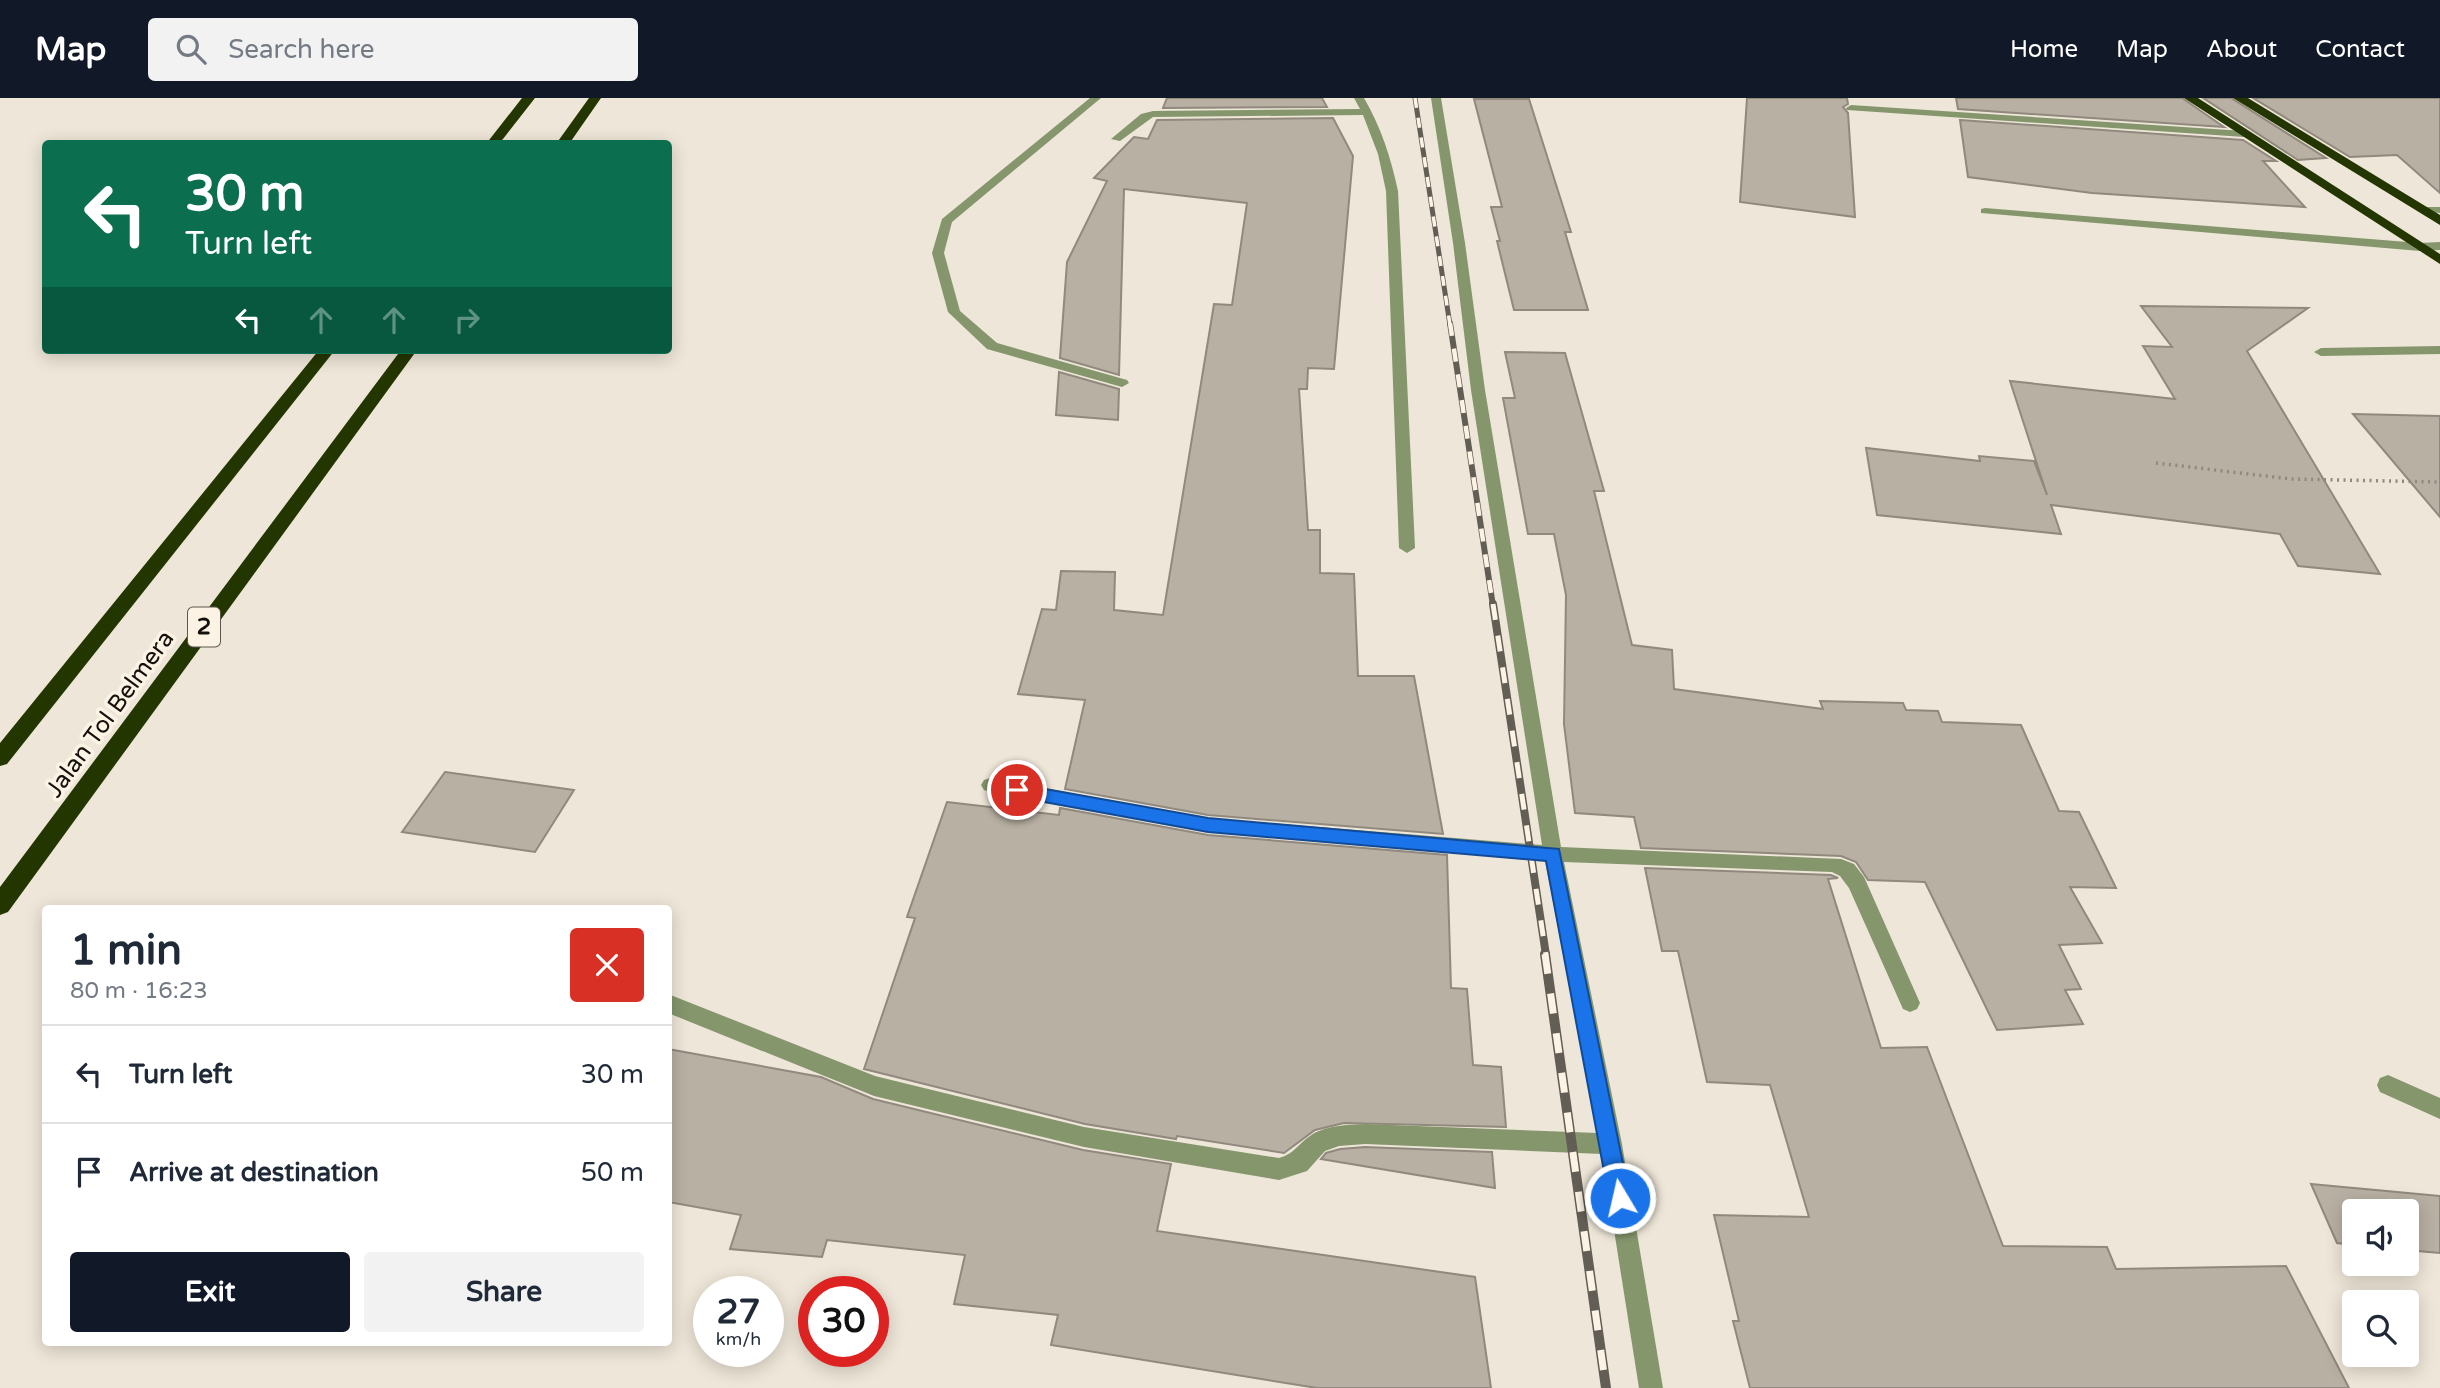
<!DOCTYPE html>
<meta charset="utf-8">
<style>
:root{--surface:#fff;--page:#f2f2f3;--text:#1f2937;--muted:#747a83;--line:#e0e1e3;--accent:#111827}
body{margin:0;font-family:"Varela Round",sans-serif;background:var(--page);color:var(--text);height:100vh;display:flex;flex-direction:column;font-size:26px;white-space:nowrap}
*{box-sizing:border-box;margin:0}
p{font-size:23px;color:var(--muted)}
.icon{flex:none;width:38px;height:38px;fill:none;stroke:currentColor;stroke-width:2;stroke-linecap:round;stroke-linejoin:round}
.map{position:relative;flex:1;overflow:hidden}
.panel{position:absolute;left:42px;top:807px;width:630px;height:441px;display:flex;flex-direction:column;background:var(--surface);border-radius:7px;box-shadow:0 4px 18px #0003}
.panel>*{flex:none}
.top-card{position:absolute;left:42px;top:42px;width:630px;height:214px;border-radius:7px;box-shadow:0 4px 18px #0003;background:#0b6e4f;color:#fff;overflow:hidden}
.fabs{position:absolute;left:2342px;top:1101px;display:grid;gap:14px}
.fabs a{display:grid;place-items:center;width:77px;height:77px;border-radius:7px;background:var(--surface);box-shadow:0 4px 18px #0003;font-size:35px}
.speed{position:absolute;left:693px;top:1178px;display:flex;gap:14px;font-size:35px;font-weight:700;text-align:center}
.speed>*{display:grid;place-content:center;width:91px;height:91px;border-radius:50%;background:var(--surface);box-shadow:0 4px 18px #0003;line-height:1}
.speed small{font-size:18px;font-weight:400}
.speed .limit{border:10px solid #d22;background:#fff;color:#111}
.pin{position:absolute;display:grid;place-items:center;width:60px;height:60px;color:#fff;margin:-30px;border:4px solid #fff;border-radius:50%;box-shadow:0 2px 7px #0007}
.me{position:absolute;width:77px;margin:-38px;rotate:351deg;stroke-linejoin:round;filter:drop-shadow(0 0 5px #0008)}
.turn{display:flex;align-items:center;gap:24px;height:147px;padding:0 28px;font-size:32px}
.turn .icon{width:91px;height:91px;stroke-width:2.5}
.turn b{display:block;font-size:49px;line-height:60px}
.lanes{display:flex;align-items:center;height:66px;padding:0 28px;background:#0003;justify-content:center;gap:35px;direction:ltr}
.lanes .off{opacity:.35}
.round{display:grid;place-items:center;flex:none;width:74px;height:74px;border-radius:7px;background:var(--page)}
.summary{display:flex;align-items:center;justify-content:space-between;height:119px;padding:0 28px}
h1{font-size:42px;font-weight:800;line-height:52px}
.button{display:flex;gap:14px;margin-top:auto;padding:14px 28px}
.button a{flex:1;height:80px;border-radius:7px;background:var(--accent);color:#fff;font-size:28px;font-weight:800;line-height:80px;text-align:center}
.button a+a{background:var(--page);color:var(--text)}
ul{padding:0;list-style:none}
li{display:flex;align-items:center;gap:21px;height:98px;padding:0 28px;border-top:2px solid var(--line)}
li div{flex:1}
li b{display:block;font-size:26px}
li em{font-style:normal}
header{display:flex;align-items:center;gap:42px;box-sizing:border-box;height:98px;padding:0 35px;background:var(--accent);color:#fff}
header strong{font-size:33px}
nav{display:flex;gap:38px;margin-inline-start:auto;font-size:24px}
.search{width:490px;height:63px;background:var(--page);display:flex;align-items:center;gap:18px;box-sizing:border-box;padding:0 24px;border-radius:7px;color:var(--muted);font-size:26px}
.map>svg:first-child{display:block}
.building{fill:#b8b0a3;stroke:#91897d;stroke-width:2}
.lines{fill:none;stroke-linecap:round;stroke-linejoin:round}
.path{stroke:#8e887e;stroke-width:3.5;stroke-dasharray:2 4.5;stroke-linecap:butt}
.lane{fill:#85966d;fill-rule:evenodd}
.street{fill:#85966d;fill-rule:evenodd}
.highway{fill:#243600;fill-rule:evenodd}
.rail-far3-casing{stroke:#625d55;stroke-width:5}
.rail-far2-casing{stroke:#625d55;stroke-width:6}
.rail-far1-casing{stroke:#625d55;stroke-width:8}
.rail-casing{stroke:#625d55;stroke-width:10}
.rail-far3{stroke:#fcf3e5;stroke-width:3.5;stroke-dasharray:10;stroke-linecap:butt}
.rail-far2{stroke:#fcf3e5;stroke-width:4.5;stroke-dasharray:13;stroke-linecap:butt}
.rail-far1{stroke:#fcf3e5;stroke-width:5;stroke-dasharray:16;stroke-linecap:butt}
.rail{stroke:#fcf3e5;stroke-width:7;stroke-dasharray:20;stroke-linecap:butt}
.route{fill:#1a73e8;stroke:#114b97;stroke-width:2}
.labels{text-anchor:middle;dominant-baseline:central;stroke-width:7;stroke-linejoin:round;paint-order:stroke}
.shield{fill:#fcf3e5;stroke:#5a554d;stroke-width:2}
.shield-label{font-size:23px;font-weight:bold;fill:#14110c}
.street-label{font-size:24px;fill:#14110c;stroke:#fcf3e5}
</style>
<header>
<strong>Map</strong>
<div class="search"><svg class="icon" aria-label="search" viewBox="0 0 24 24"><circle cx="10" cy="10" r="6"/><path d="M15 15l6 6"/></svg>Search here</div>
<nav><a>Home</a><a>Map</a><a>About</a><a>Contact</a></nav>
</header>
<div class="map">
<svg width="2440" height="1290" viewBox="0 0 2440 1290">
<rect width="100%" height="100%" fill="#eee6d8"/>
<path class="building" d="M 1167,0 L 1322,0 L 1327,9 L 1163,10 Z
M 1747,0 L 1847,0 L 1848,6 L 1843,9 L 1848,15 L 1855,119 L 1740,104 Z
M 1956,0 L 2182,0 L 2224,29 L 1958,11 Z
M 2203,0 L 2231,0 L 2326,60 L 2298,62 Z
M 2253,0 L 2440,0 L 2440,95 L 2397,57 L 2350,59 Z
M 1474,1 L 1529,1 L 1571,134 L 1565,134 L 1588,212 L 1514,212 L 1497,143 L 1500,143 L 1491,109 L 1502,109 Z
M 1333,20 L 1353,58 L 1334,271 L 1308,270 L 1307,291 L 1299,291 L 1308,432 L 1320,432 L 1320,475 L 1354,476 L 1358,578 L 1414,578 L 1443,736 L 1208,717 L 1065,691 L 1085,602 L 1018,596 L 1042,511 L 1056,512 L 1061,473 L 1115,474 L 1114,512 L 1163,517 L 1214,206 L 1232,207 L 1247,105 L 1124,91 L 1119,277 L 1060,260 L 1067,164 L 1107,83 L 1094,80 L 1134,39 L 1148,41 L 1157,22 Z
M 1960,22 L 2243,42 L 2276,63 L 2263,63 L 2305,109 L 2092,95 L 1968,79 Z
M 2141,208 L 2308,210 L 2247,253 L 2380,476 L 2298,468 L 2280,436 L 2051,407 L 2061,436 L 1877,417 L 1866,350 L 1980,363 L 1979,358 L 2034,363 L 2047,397 L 2010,283 L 2175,301 L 2143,248 L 2172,249 Z
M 1505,254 L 1565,255 L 1604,393 L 1594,393 L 1632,547 L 1672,552 L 1674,591 L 1823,611 L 1820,603 L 1903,605 L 1906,612 L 1938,613 L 1942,624 L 2021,627 L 2059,713 L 2079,714 L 2116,790 L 2070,789 L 2102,845 L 2059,847 L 2081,891 L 2065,892 L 2083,926 L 1997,932 L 1925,784 L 1868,782 L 1856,764 L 1841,758 L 1641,750 L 1634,719 L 1575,715 L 1564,626 L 1566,497 L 1554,436 L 1528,436 L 1503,300 L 1515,300 Z
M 1059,274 L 1119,291 L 1118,322 L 1056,317 Z
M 2353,316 L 2440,318 L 2440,419 Z
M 445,674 L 574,692 L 535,754 L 402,734 Z
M 947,704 L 1059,717 L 1060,710 L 1208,737 L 1447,757 L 1451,890 L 1467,891 L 1473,967 L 1501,969 L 1506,1029 L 1344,1025 L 1315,1032 L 1284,1055 L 1177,1038 L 1176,1041 L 1085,1026 L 864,971 L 915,820 L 907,819 Z
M 1645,770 L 1831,777 L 1838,780 L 1828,781 L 1881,950 L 1927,949 L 2003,1148 L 2107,1149 L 2116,1171 L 2286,1168 L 2349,1290 L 1750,1290 L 1733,1223 L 1739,1223 L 1714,1117 L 1809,1119 L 1770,987 L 1707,984 L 1678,853 L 1662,853 Z
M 668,951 L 821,979 L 873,1001 L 1083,1052 L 1171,1066 L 1157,1133 L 1475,1179 L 1491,1290 L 1317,1290 L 1051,1247 L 1058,1217 L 954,1206 L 965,1157 L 827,1142 L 822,1159 L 730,1151 L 741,1117 L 668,1104 Z
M 1365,1049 L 1492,1054 L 1495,1090 L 1321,1061 L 1326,1055 L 1340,1051 Z
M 2311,1086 L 2440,1098 L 2440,1155 L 2406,1152 L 2406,1113 L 2354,1113 L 2354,1147 L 2337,1145 Z"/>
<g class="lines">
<path class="path" d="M 2156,365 L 2291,381 L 2440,384"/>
<path class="lane" d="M 1985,110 L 2420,145 L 2440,144 L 2440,152 L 2420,153 L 1981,115 L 1981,111 Z
M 2388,977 L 2440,1000 L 2440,1021 L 2380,994 L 2377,987 L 2380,980 Z"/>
<path class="street" d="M 1090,0 L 1101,0 L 952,124 L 944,155 L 960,213 L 997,245 L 1127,282 L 1129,285 L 1122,289 L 987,251 L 948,214 L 932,155 L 942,121 Z
M 1354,0 L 1364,0 C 1381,29 1391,60 1398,93 L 1415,450 L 1407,455 L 1399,450 L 1386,93 L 1378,56 L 1363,17 L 1153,19 L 1120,43 L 1111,41 L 1141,16 L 1153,13 L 1360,11 Z
M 1431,0 L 1441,0 L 1465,145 L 1485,292 L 1561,749 L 1841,761 L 1854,766 L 1864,779 L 1920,905 L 1917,911 L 1910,914 L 1903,911 L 1849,790 L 1840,778 L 1832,774 L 1564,764 L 1622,1046 L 1663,1290 L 1639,1290 L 1602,1056 L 1365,1046 L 1339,1048 L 1325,1053 L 1307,1073 L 1279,1082 L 1084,1049 L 874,998 L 668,915 L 668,896 L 875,978 L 1084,1029 L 1279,1060 C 1294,1056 1298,1046 1310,1038 C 1325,1027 1348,1027 1365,1026 L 1598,1035 L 1545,763 L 1208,734 L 990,694 L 984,692 L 981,687 L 984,682 L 990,680 L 1208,720 L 1542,747 L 1471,292 L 1453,145 Z
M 1851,7 L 2244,33 L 2249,36 L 2244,39 L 1847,12 L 1846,10 Z
M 2418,109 L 2440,109 L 2440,115 L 2418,113 Z
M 2440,248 L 2440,256 L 2321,258 L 2314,254 L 2321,250 Z"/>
<path class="highway" d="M 522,0 L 535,0 L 499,46 L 486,46 Z
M 589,0 L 601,0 L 569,46 L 556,46 Z
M 2184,0 L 2198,0 L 2440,156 L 2440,166 Z
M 2233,0 L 2248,0 L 2440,117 L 2440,127 Z
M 319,252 L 335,252 L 7,666 L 0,668 L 0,645 Z
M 401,252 L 417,252 L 8,814 L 0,817 L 0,789 Z"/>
<g class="rail-far3-casing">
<path id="rail-far3" d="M 1415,0 L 1450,227"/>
</g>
<g class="rail-far2-casing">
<path id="rail-far2" d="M 1450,225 L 1493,508"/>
</g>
<g class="rail-far1-casing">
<path id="rail-far1" d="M 1493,506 L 1546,857"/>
</g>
<g class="rail-casing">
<path id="rail" d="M 1545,856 L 1606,1290"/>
</g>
<use href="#rail-far3" class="rail-far3"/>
<use href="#rail-far2" class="rail-far2"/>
<use href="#rail-far1" class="rail-far1"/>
<use href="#rail" class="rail"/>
</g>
<path class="route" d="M 1017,686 L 1208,720 L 1559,751 L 1630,1100 L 1627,1108 L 1620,1111 L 1612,1108 L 1609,1100 L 1546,763 L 1208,734 L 1017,699 L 1012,697 L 1009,692 L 1012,688 Z"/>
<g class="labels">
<rect class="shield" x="188" y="509.5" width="32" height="39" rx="5"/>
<g class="shield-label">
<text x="204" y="529">2</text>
</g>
<g class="street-label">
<text transform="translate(110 616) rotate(-54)">Jalan Tol Belmera</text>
</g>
</g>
</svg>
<div class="fabs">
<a><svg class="icon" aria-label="sound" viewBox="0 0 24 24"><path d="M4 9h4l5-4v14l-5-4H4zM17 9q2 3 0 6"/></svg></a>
<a><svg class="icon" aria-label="search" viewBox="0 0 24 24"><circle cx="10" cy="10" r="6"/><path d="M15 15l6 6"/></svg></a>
</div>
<div class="speed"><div>27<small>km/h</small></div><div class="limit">30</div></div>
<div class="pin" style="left:1017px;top:692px;background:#d93025"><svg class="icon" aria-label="arrive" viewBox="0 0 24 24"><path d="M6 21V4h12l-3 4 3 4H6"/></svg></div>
<svg class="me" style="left:1620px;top:1100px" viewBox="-20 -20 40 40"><circle r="17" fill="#1a73e8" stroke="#fff" stroke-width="3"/><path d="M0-11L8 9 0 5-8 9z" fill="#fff"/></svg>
<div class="top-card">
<div class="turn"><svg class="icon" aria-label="left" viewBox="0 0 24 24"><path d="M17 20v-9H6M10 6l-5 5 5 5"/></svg><div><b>30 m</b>Turn left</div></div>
<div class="lanes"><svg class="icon" aria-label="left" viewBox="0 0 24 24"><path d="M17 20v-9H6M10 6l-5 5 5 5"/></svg><svg class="icon off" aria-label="ahead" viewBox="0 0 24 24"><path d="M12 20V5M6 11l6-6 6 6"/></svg><svg class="icon off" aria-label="ahead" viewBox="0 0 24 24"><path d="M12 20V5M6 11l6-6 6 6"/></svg><svg class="icon off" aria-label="right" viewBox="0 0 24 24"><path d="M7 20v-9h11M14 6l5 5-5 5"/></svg></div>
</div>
<section class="panel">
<div class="summary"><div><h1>1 min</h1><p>80 m · 16:23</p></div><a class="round" style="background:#d93025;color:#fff"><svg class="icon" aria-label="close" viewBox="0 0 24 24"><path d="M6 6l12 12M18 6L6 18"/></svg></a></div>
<ul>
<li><svg class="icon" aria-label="left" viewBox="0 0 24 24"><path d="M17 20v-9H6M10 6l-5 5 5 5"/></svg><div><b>Turn left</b></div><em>30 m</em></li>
<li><svg class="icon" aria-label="arrive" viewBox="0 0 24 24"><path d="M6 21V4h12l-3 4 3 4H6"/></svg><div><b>Arrive at destination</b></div><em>50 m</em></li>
</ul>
<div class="button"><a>Exit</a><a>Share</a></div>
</section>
</div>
